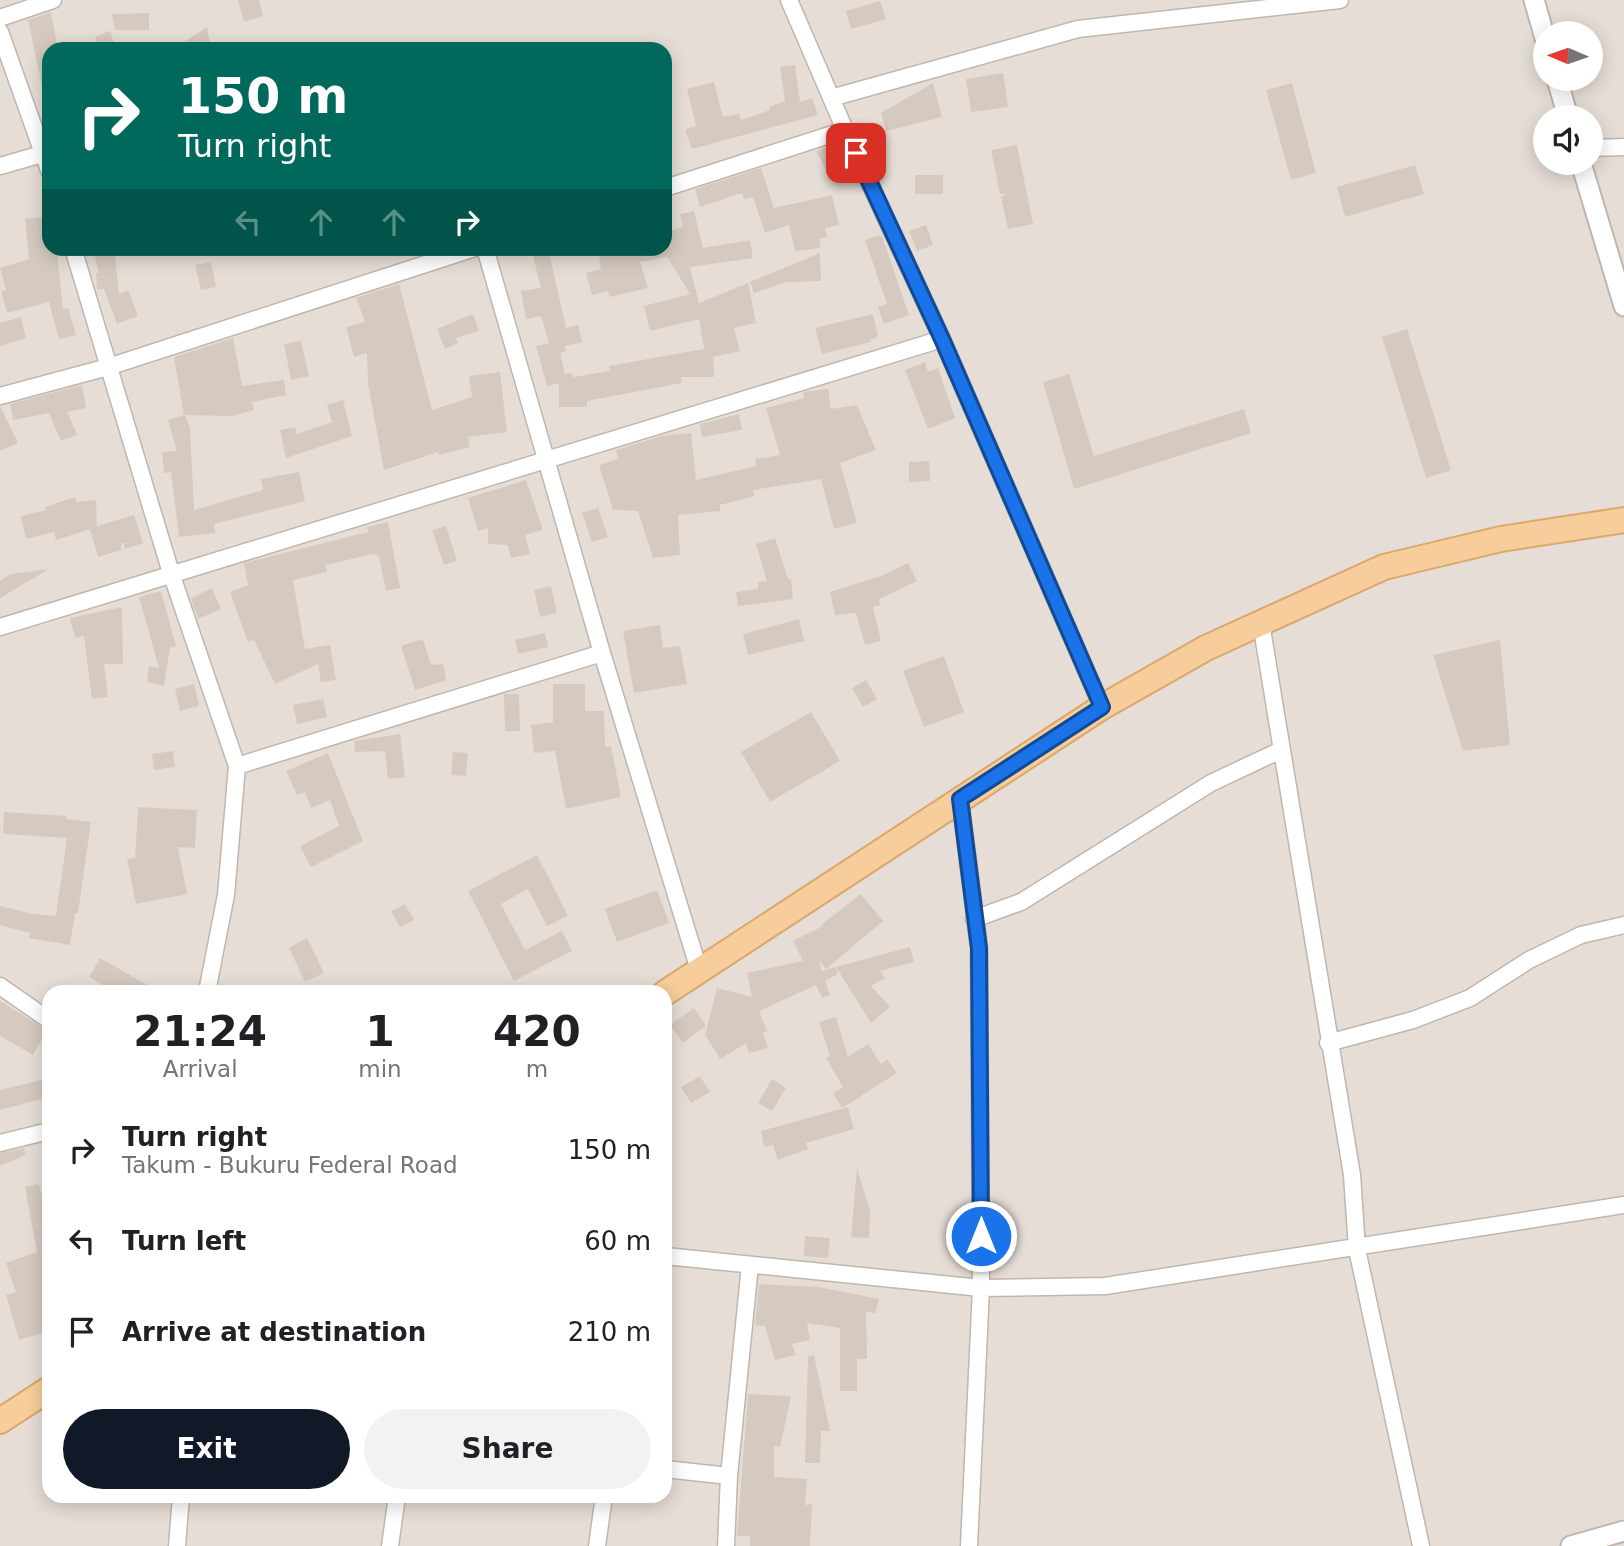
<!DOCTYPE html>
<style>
:root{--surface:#fff;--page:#f2f2f2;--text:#202124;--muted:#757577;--accent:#111827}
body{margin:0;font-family:"DejaVu Sans",sans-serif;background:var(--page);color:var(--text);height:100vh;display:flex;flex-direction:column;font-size:26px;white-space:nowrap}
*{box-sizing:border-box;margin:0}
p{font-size:23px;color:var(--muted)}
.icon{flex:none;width:38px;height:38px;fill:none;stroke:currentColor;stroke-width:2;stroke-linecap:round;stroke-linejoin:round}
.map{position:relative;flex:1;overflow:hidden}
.panel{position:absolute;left:42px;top:985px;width:630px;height:518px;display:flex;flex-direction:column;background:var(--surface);border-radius:21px;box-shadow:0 4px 18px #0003}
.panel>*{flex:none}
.guide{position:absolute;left:42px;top:42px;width:630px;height:214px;border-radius:21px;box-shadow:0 4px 18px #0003;background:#00695c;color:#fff;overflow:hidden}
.needle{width:46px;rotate:272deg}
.buttons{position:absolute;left:1533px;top:21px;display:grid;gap:14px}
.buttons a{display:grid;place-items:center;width:70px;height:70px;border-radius:50%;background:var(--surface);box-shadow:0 4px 18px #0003;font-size:35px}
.pin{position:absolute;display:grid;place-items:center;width:60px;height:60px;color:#fff;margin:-30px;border-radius:14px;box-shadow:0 4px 10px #0006}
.me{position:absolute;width:77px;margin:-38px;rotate:0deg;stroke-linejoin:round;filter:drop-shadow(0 0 5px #0008)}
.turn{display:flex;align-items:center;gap:24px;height:147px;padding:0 21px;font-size:32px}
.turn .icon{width:91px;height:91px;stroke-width:2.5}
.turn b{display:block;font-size:49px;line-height:60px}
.lanes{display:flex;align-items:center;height:66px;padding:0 21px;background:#0003;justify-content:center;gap:35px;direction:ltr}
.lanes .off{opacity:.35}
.eta{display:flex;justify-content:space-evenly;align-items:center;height:119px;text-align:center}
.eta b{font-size:42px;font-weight:700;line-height:49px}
.cta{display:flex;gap:14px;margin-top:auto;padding:14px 21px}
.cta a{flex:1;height:80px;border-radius:42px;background:var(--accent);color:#fff;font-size:28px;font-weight:700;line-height:80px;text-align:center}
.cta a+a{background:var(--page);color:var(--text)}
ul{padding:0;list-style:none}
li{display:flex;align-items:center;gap:21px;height:91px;padding:0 21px}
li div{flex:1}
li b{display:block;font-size:26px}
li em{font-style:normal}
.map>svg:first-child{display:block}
.residential{fill:#e6ded6;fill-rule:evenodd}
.building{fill:#d6cac0}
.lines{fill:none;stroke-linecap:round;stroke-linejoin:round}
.minor-casing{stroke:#c0b6ad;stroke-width:19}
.tertiary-casing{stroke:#c0b6ad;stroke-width:23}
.primary-casing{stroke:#dba76c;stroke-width:28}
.minor{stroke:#fff;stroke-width:16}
.tertiary{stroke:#fff;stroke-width:19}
.primary{stroke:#f7ce9b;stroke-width:24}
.route-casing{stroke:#114b97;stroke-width:18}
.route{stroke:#1a73e8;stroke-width:12}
</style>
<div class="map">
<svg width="1624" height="1546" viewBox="0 0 1624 1546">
<rect width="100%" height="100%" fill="#f2ede7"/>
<path class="residential" d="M 0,0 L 1624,0 L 1624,1546 L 0,1546 ZM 1545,33 L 1591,33 L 1591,79 L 1545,79 ZM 49,49 L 665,49 L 665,248 L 49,248 ZM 1545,117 L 1591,117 L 1591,163 L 1545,163 ZM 49,992 L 665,992 L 665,1496 L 49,1496 Z"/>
<path class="building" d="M 238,0 L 259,0 L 263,16 L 244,22 Z
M 880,1 L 886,19 L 851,29 L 846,11 Z
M 51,12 L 58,49 L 49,49 L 49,86 L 42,86 L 28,20 Z
M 149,13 L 149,30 L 115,30 L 112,14 Z
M 207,27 L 211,49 L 173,49 L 198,33 Z
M 110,31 L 116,49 L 99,49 L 95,37 Z
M 795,65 L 800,102 L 812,98 L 818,115 L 692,149 L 685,130 L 696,126 L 687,89 L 714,82 L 723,117 L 739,114 L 741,120 L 770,110 L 769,107 L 785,101 L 780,67 Z
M 1003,73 L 1008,107 L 971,112 L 966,79 Z
M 933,83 L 942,117 L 886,131 L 881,113 Z
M 1292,83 L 1316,173 L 1291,180 L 1266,90 Z
M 835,144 L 846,164 L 829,174 L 816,151 Z
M 1017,145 L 1033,224 L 1008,229 L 1001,197 L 1007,194 L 1000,194 L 991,150 Z
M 1415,165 L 1424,194 L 1345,217 L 1337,187 Z
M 761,168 L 774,208 L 832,195 L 839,225 L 825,228 L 827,237 L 820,239 L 820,248 L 795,251 L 789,225 L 765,233 L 753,197 L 744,199 L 742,193 L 700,207 L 695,189 Z
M 915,175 L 943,175 L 943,194 L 915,194 Z
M 694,211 L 703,248 L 750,240 L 753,258 L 690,267 L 699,303 L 748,283 L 756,323 L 734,328 L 740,351 L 713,357 L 714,377 L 681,377 L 682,383 L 587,401 L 587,407 L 559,407 L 559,383 L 547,386 L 536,346 L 549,343 L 541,316 L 526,319 L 521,291 L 541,288 L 531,248 L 548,248 L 566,328 L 578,325 L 582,342 L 565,346 L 566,351 L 560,353 L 565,374 L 572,373 L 573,377 L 610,371 L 609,366 L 704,349 L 699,319 L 650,331 L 644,306 L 690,294 L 667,257 L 640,262 L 648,288 L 610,297 L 608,291 L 592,295 L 586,273 L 601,269 L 598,248 L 665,248 L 665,232 L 683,227 L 680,214 Z
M 44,217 L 49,252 L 57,251 L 63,309 L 68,308 L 76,335 L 59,339 L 49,302 L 7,313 L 1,292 L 6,290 L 0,268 L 29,259 L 25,219 Z
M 926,225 L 933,245 L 917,251 L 909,231 Z
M 876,236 L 882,236 L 909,315 L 884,324 L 878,307 L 887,304 L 865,240 Z
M 93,248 L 114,248 L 119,294 L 128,290 L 138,316 L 117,324 L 104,289 L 97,289 L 96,273 L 99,273 Z
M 820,253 L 821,281 L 787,282 L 754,293 L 750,282 Z
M 211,262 L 216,287 L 201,290 L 195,265 Z
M 399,284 L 432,410 L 472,397 L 469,376 L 500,372 L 507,432 L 468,437 L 470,447 L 439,455 L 438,452 L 384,470 L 368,384 L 367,353 L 354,357 L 346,327 L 365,322 L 356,298 Z
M 473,314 L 479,331 L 456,338 L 458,343 L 445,349 L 437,329 Z
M 873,314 L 878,337 L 870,340 L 871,342 L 822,354 L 815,328 Z
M 21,317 L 26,338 L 0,346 L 0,323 Z
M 1407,329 L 1451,470 L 1426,478 L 1382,337 Z
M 233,338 L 242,386 L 284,380 L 286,395 L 252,402 L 254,410 L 233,416 L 185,415 L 190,428 L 194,510 L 263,490 L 261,479 L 299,472 L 305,501 L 214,524 L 215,533 L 179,537 L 171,472 L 164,473 L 162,452 L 177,451 L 168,420 L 184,415 L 174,357 Z
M 301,341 L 309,376 L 291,380 L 284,344 Z
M 925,362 L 928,372 L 938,368 L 955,418 L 928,429 L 905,370 Z
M 1069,374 L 1094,456 L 1244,409 L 1251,433 L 1074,489 L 1043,382 Z
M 82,385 L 86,408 L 67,412 L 77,435 L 61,441 L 49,413 L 13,420 L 10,404 Z
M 828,389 L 831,409 L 857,405 L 876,450 L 840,463 L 857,523 L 834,529 L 821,479 L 753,490 L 755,496 L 720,505 L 720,511 L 678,515 L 680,555 L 653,558 L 638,511 L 613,510 L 599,465 L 618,459 L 616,450 L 661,436 L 691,433 L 696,480 L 756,466 L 755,459 L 780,455 L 766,408 L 804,398 L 803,392 Z
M 343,400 L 352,436 L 286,458 L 280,430 L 295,427 L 297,434 L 332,422 L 327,405 Z
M 0,406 L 18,443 L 0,451 Z
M 739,414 L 742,430 L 702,437 L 700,424 Z
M 929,461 L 930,481 L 909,482 L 909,462 Z
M 526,480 L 543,530 L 525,535 L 530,554 L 511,558 L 508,545 L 488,544 L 488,528 L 478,531 L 468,498 Z
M 75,497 L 77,502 L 96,500 L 97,526 L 134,515 L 143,543 L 125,549 L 124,543 L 121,543 L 121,550 L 98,557 L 90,529 L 56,540 L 54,532 L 26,539 L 21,516 L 46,510 L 45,507 Z
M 598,508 L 608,537 L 592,542 L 582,513 Z
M 388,522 L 400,588 L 386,591 L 379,556 L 373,554 L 326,565 L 327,572 L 293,580 L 305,649 L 330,645 L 336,680 L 321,682 L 318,664 L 275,684 L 254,640 L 248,642 L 230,592 L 248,585 L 244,563 L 368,532 L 367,527 Z
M 446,526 L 457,561 L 444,565 L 432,530 Z
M 775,538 L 788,579 L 791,579 L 793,599 L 738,606 L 736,592 L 758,589 L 758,582 L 767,581 L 756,544 Z
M 908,563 L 917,581 L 879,599 L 880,605 L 873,607 L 881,641 L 865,645 L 856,613 L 835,615 L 830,592 L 881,576 Z
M 49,569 L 0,598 L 0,581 L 11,574 Z
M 551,586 L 557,613 L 540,617 L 534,590 Z
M 212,588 L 221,609 L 198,619 L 191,598 Z
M 161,591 L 176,646 L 170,648 L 164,686 L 147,682 L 149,666 L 159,668 L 139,597 Z
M 122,607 L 123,664 L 104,664 L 108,697 L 92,699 L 84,636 L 75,638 L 70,618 Z
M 799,619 L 804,641 L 748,655 L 743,634 Z
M 660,625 L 663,648 L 680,646 L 687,684 L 634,693 L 623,631 Z
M 545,633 L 548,647 L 518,654 L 515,640 Z
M 423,639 L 431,665 L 443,664 L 446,680 L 415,690 L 401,646 Z
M 1500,640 L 1510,745 L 1463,751 L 1433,655 Z
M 944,656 L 964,712 L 924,727 L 903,671 Z
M 866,680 L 877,699 L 863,707 L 852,688 Z
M 194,684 L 199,706 L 180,711 L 175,689 Z
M 553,684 L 585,684 L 585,711 L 604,711 L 605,747 L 611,746 L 621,797 L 566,809 L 555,751 L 534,753 L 531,725 L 553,722 Z
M 504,694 L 519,694 L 520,731 L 505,731 Z
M 323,699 L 327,717 L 297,724 L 293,705 Z
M 811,712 L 840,761 L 770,802 L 741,752 Z
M 400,734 L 405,777 L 388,779 L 385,751 L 355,752 L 354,741 Z
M 173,751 L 175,767 L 154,770 L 152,754 Z
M 453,752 L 468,753 L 466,776 L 451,775 Z
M 328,753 L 363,841 L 311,867 L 300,846 L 339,826 L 330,800 L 311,808 L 305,792 L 297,795 L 286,771 Z
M 138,807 L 197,810 L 195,848 L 178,847 L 187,894 L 136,904 L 127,859 L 135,858 Z
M 4,812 L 66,816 L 66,819 L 91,822 L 78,913 L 75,913 L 70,945 L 29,938 L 30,933 L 0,925 L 0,906 L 33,914 L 56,916 L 67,838 L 3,834 Z
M 537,855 L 568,916 L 547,926 L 528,889 L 501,904 L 525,950 L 562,931 L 572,951 L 514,981 L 468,891 Z
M 657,890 L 669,923 L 617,942 L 605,909 Z
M 861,894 L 883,921 L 826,969 L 819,961 L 822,971 L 836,967 L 838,974 L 825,981 L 830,995 L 822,998 L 816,985 L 759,1011 L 767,1031 L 763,1032 L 768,1048 L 749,1053 L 746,1043 L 720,1059 L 705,1035 L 717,988 L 752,997 L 747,973 L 803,961 L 793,941 L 823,926 L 822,924 Z
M 405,904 L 414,920 L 400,927 L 391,911 Z
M 307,938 L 324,973 L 305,982 L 289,948 Z
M 910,947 L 914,962 L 880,971 L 885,978 L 871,986 L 890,1007 L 871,1023 L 836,967 Z
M 100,958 L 160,992 L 115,992 L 89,977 Z
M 0,1001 L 47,1030 L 33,1055 L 0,1036 Z
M 694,1008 L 706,1026 L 683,1043 L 670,1025 Z
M 836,1017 L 848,1057 L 868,1044 L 881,1064 L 887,1059 L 897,1073 L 842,1108 L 833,1094 L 843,1087 L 826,1058 L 830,1056 L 819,1022 Z
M 700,1076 L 710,1092 L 691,1103 L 681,1087 Z
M 49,1078 L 49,1097 L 0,1110 L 0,1090 Z
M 772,1079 L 786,1088 L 772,1111 L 758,1103 Z
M 848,1107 L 854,1129 L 806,1143 L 808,1149 L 778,1160 L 773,1145 L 764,1147 L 761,1131 Z
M 24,1148 L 26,1155 L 0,1166 L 0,1153 Z
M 857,1168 L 870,1211 L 869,1238 L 851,1237 Z
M 38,1184 L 49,1213 L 49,1331 L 19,1340 L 6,1295 L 16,1292 L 6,1263 L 37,1252 L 25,1187 Z
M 805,1236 L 830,1238 L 828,1258 L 804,1256 Z
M 759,1284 L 819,1287 L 879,1299 L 875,1314 L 866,1311 L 867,1359 L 857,1359 L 857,1391 L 840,1391 L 840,1328 L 807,1323 L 810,1340 L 792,1344 L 796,1355 L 775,1360 L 765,1326 L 755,1325 Z
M 814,1355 L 830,1431 L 821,1431 L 820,1463 L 805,1463 L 808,1356 Z
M 748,1394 L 791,1396 L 780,1447 L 774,1446 L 774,1477 L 807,1479 L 805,1505 L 812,1504 L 810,1546 L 750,1546 L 750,1536 L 737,1536 Z"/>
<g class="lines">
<g class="minor-casing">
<path id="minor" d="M 789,0 L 845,130 L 942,339 L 1102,707
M 0,18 L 53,0
M 0,32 L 49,170
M 831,98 L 1078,29 L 1340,0
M 1591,148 L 1624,147
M 0,166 L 49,152
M 665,188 L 845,130
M 73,248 L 171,573 L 237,766 L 226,895 L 207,992
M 485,248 L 602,653 L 699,970
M 0,396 L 108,367 L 475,248
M 1261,623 L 1352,1175 L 1357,1249 L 1421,1546
M 0,627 L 942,339
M 237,766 L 602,653
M 960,799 L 979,948 L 981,1288 L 969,1546
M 974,919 L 1021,902 L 1211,783 L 1281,750
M 0,986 L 49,1020
M 1328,1043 L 1413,1020 L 1470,998 L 1529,960 L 1581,935 L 1624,925
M 0,1143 L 49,1131
M 665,1256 L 981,1288 L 1105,1286 L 1624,1205
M 665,1469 L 729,1476
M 177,1546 L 181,1496
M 390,1546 L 397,1496
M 597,1546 L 604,1496
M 726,1546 L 729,1476 L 750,1265"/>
</g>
<g class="tertiary-casing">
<path id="tertiary" d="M 1534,0 L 1545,38
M 1557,79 L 1568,117
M 1581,163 L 1624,306
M 1571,1546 L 1624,1531"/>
</g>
<g class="primary-casing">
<path id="primary" d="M 665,993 L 1102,707 L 1206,648 L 1384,567 L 1501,539 L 1624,520
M 0,1421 L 49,1389"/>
</g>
<use href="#minor" class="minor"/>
<use href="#tertiary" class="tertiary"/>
<use href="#primary" class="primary"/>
</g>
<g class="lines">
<g class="route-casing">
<path id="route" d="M 856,153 L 942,339 L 1102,707 L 960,799 L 979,948 L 981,1236"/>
</g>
<use href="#route" class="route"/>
</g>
</svg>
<div class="buttons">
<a><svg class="needle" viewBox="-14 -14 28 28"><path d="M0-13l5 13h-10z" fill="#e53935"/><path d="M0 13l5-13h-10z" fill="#757577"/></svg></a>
<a><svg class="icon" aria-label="sound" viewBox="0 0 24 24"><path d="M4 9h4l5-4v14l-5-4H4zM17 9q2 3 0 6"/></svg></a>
</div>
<div class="pin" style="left:856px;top:153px;background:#d93025"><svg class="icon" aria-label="arrive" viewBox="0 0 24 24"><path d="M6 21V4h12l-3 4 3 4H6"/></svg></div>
<svg class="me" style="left:981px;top:1236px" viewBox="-20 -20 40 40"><circle r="17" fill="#1a73e8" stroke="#fff" stroke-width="3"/><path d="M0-11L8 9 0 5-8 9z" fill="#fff"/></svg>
<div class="guide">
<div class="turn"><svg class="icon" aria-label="right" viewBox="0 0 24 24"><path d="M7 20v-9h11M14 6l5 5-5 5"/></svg><div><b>150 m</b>Turn right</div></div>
<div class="lanes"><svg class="icon off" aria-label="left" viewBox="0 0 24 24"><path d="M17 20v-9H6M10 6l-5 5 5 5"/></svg><svg class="icon off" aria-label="ahead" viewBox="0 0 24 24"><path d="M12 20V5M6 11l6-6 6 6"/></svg><svg class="icon off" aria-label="ahead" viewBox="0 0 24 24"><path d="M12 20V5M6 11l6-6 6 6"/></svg><svg class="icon" aria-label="right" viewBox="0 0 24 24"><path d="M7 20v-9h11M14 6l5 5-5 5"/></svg></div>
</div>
<section class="panel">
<div class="eta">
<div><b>21:24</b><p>Arrival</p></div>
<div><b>1</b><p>min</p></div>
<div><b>420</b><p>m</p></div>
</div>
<ul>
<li><svg class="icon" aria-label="right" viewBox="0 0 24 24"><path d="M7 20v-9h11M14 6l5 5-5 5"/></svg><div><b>Turn right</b><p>Takum - Bukuru Federal Road</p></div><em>150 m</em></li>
<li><svg class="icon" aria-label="left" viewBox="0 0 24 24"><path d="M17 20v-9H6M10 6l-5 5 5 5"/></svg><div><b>Turn left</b></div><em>60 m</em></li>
<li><svg class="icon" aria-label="arrive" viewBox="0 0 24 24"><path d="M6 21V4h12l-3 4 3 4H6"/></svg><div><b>Arrive at destination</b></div><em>210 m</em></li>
</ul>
<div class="cta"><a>Exit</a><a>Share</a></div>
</section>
</div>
